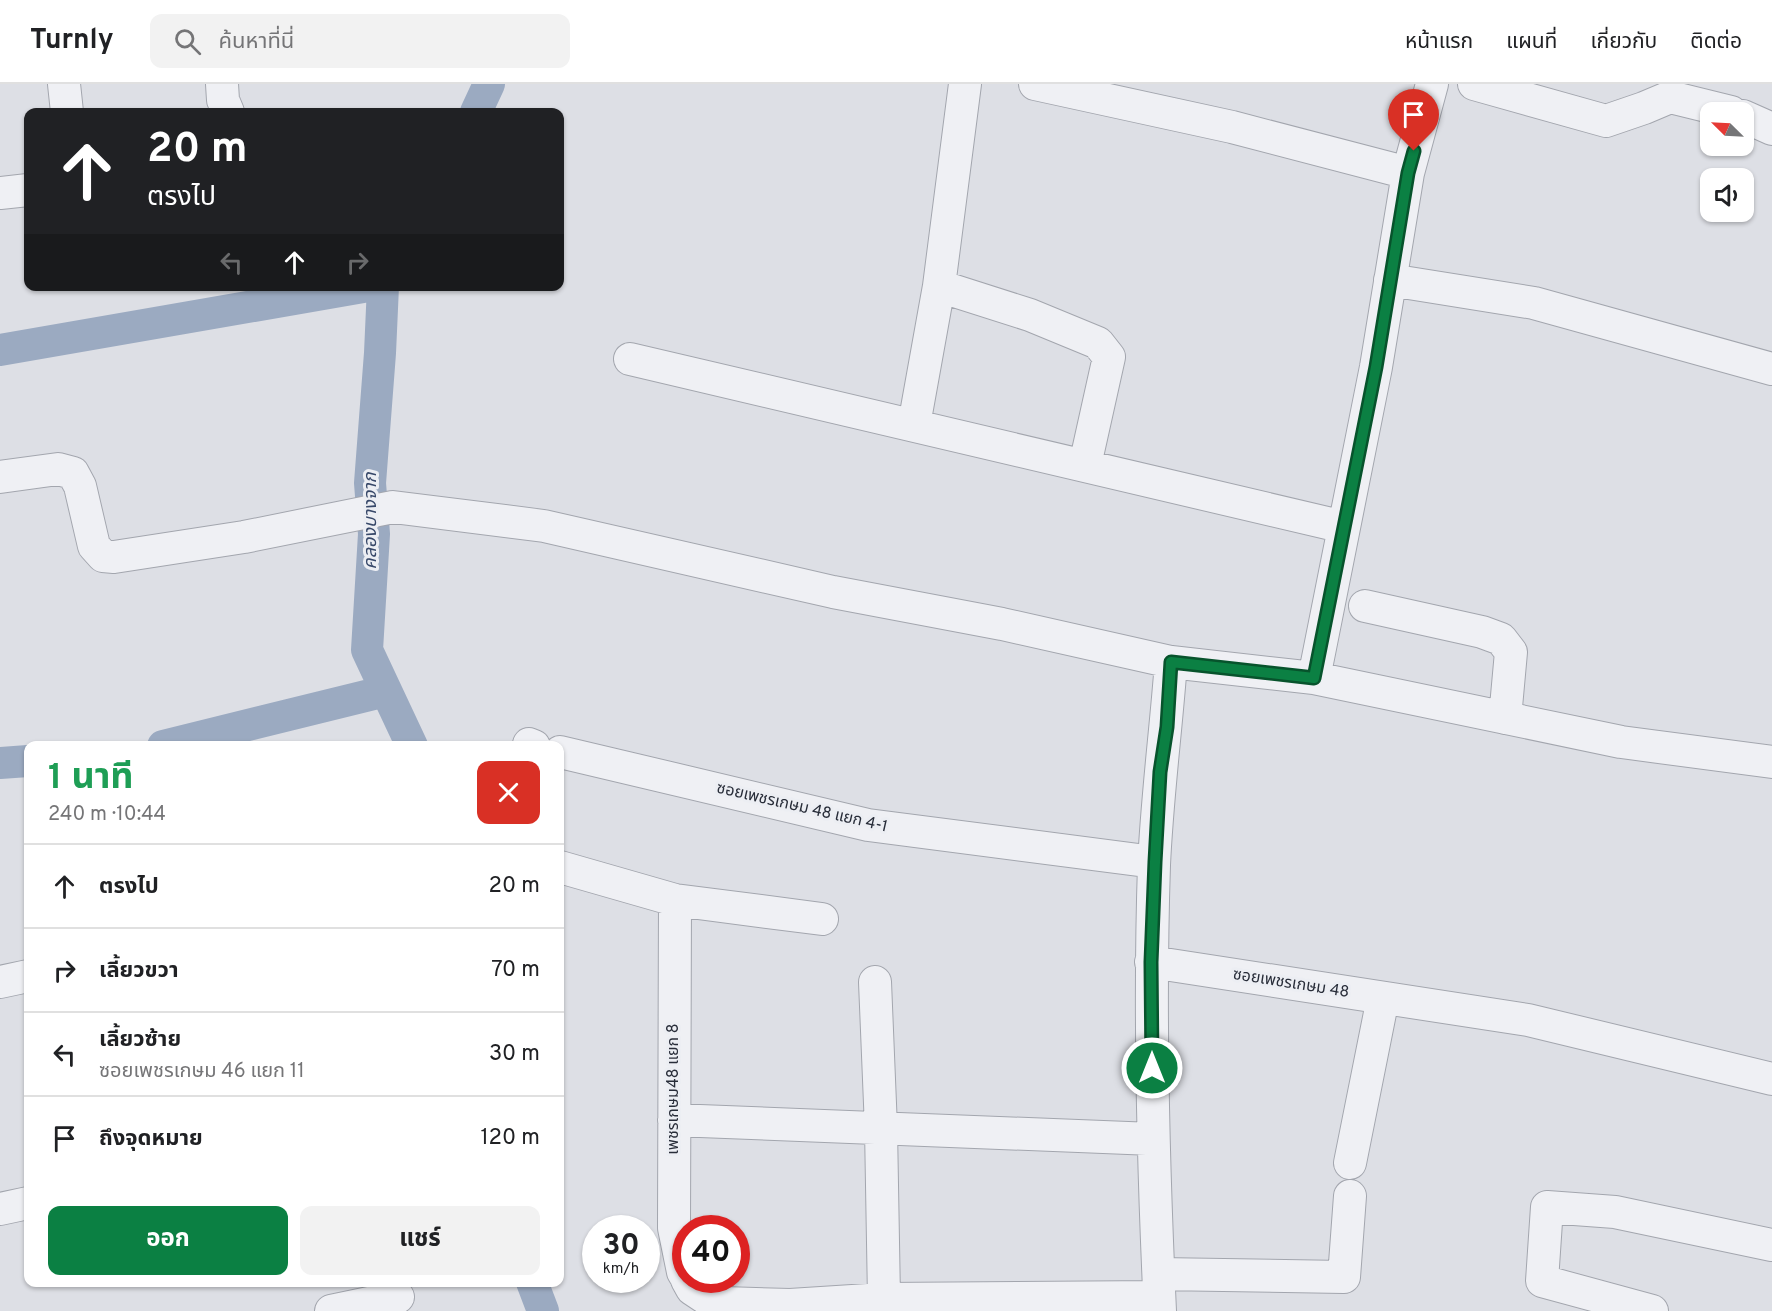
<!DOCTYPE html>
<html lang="th">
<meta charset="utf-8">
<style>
:root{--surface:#fff;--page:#f2f2f2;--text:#202124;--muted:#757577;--line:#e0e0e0;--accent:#0b8043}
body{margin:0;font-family:Overpass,"Noto Sans Thai",sans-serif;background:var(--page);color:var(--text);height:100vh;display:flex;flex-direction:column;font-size:22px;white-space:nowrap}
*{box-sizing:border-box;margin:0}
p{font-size:20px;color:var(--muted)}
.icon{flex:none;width:33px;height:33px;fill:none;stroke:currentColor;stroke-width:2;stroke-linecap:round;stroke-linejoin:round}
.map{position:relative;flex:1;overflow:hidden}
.side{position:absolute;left:24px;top:657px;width:540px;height:546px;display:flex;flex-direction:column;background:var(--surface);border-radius:12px;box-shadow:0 2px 4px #0004}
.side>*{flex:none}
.hud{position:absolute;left:24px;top:24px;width:540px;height:183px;border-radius:12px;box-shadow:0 2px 4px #0004;background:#202124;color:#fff;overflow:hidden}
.needle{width:39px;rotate:294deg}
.buttons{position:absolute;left:1700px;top:18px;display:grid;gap:12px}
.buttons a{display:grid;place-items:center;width:54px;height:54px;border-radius:12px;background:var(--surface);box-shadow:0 2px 4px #0004;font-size:30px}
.speed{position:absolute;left:582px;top:1131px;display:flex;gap:12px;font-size:30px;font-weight:700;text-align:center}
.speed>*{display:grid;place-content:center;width:78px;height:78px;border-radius:50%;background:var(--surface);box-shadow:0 2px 4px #0004;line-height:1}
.speed small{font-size:15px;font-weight:400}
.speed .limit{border:9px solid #d22;background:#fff;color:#111}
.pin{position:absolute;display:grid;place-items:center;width:51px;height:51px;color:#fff;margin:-62px -26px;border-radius:50% 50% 50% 0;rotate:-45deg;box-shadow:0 0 6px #0007}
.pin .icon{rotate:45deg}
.me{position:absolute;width:66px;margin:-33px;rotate:0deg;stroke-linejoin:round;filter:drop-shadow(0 0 4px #0008)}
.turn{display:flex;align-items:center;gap:21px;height:126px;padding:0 24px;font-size:27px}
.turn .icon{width:78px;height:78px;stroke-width:2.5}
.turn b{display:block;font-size:42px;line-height:51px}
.lanes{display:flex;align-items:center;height:57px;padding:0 24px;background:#0003;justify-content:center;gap:30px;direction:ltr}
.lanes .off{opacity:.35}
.round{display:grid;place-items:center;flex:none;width:63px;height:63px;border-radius:12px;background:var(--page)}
.summary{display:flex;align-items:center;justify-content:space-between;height:102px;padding:0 24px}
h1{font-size:36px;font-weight:700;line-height:45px;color:#1e9e55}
.button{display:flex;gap:12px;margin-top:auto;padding:12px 24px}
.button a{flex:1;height:69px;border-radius:12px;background:var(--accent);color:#fff;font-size:24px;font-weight:700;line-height:69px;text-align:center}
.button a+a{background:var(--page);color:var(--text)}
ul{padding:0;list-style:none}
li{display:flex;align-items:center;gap:18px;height:84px;padding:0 24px;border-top:2px solid var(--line)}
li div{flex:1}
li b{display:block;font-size:22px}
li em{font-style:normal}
header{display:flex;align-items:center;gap:36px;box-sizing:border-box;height:84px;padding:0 30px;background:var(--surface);border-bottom:2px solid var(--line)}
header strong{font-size:28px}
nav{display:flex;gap:33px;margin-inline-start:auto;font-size:21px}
.search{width:420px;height:54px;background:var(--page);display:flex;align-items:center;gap:15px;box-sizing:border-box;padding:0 21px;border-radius:12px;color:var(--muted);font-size:22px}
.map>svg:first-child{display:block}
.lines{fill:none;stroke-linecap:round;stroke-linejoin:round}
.canal{stroke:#9baac1;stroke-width:32}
.minor-casing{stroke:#a3a6ae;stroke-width:34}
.minor{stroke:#eff0f4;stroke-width:32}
.route-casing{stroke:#07532c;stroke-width:15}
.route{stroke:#0b8043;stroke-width:10}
.labels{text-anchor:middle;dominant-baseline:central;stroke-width:6;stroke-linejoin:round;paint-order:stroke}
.street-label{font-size:16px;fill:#282d39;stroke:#eceef3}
.water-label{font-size:18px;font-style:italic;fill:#374869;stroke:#eceef3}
</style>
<header>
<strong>Turnly</strong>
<div class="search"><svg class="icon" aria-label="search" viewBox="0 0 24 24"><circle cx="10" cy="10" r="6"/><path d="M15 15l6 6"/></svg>ค้นหาที่นี่</div>
<nav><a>หน้าแรก</a><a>แผนที่</a><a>เกี่ยวกับ</a><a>ติดต่อ</a></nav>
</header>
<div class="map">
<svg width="1772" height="1227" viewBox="0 0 1772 1227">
<rect width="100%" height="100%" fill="#dddfe5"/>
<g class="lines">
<path class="canal" d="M 476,28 L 489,0
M 383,202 L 380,269 L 370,399 L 374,450 L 367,566 L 412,662
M 0,266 L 369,202
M 163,662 L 386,607
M 0,679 L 28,677
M 532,1198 L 543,1227"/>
<g class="minor-casing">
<path id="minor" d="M 64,0 L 67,28
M 222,0 L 223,16 L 228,28
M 1035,0 L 1232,43 L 1408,89
M 1474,0 L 1606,37 L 1644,24 L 1670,13 L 1731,28
M 1743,32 L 1772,45
M 0,109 L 28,106
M 1390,196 L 1534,219 L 1772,285
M 939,202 L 1030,231 L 1098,259 L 1109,273 L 1085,381
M 630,275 L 1344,443
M 914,341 L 939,202 L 965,0
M 0,393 L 58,385 L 73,389 L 80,402 L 94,462 L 103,472 L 114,473 L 244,453 L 393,423 L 544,442 L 833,508 L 1002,540 L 1171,578 L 1314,594 L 1621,658 L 1772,678
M 1365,522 L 1482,548 L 1501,555 L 1511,568 L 1505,634
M 1314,594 L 1376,283 L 1408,89 L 1432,0
M 529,660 L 534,662
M 560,668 L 868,741 L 1154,778
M 560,783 L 675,816 L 822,835
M 675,816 L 674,1144 L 683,1188 L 686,1193
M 1151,878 L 1528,936 L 1772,995
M 0,898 L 28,892
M 875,898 L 881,1044 L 884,1215
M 674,1036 L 1153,1055
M 1350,1079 L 1383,914
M 0,1125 L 28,1119
M 1159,1190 L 1344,1193 L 1350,1112
M 687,1196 L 692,1205 L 704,1213 L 723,1219 L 790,1221 L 884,1215 L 1159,1213
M 331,1227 L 398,1213
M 1160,1227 C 1153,1078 1149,930 1154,781 C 1157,713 1166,646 1171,578
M 1652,1227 L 1542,1197 L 1547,1123 L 1615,1128 L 1772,1161"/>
</g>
<use href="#minor" class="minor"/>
</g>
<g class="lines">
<g class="route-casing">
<path id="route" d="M 1152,984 L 1151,878 L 1155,778 L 1160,688 L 1167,643 L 1171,578 L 1314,594 L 1376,283 L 1408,89 L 1414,67"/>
</g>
<use href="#route" class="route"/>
</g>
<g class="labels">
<g class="street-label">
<text transform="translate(802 724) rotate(13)">ซอยเพชรเกษม 48 แยก 4-1</text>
<text transform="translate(1291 900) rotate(9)">ซอยเพชรเกษม 48</text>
<text transform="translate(674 1005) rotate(-90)">เพชรเกษม48 แยก 8</text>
</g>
<g class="water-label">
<text transform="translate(371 437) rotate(-90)">คลองบางจาก</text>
</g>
</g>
</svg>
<div class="buttons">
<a><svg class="needle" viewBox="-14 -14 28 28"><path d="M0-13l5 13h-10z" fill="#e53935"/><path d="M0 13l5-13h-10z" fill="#757577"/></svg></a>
<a><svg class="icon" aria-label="sound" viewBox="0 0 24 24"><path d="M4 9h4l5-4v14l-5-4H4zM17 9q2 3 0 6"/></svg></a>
</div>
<div class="speed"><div>30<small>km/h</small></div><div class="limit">40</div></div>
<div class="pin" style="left:1414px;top:67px;background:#d93025"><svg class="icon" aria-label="arrive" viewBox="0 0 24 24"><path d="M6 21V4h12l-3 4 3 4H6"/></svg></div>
<svg class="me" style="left:1152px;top:984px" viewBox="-20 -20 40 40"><circle r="17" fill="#0b8043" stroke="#fff" stroke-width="3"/><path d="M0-11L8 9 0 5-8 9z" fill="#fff"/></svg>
<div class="hud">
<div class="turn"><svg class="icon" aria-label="ahead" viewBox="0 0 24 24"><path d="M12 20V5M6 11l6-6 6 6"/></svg><div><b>20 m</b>ตรงไป</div></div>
<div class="lanes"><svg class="icon off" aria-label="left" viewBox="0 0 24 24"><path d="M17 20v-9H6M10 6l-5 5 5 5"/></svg><svg class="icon" aria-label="ahead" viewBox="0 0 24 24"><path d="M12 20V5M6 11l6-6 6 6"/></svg><svg class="icon off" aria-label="right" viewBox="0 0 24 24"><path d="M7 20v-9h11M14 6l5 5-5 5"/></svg></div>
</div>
<section class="side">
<div class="summary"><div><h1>1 นาที</h1><p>240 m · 10:44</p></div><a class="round" style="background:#d93025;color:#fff"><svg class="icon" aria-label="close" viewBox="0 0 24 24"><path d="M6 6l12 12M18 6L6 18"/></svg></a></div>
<ul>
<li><svg class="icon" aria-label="ahead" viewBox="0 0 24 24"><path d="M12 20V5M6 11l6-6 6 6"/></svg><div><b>ตรงไป</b></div><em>20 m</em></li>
<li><svg class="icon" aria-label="right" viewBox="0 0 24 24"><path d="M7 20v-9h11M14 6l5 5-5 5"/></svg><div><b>เลี้ยวขวา</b></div><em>70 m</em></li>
<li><svg class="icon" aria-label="left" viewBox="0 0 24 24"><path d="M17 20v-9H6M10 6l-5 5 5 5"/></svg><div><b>เลี้ยวซ้าย</b><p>ซอยเพชรเกษม 46 แยก 11</p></div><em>30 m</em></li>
<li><svg class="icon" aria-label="arrive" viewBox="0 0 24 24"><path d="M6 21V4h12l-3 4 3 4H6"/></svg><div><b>ถึงจุดหมาย</b></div><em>120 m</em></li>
</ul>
<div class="button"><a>ออก</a><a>แชร์</a></div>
</section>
</div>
